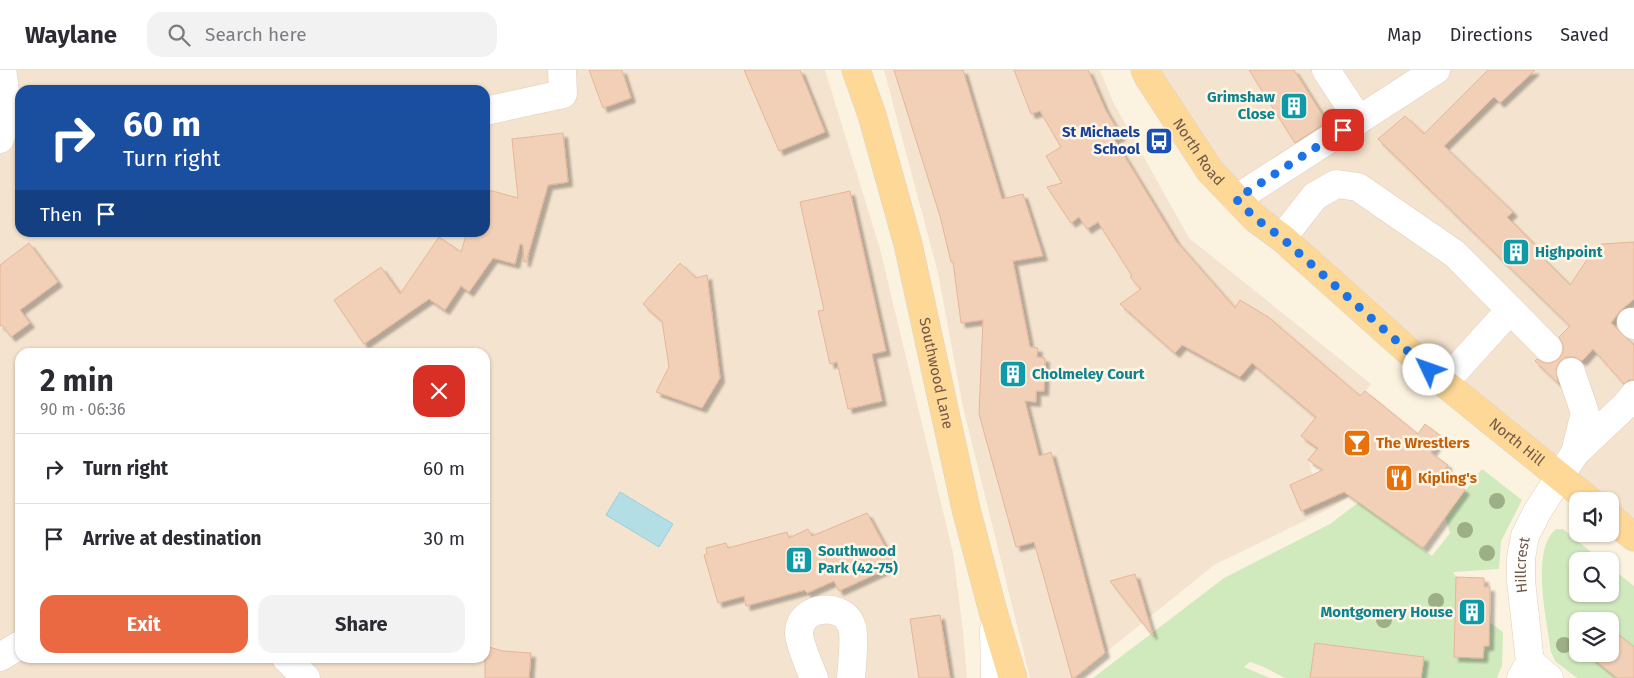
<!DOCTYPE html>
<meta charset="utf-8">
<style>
:root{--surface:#fff;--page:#f2f2f3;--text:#2b2b33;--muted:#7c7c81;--line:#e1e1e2;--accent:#ea6942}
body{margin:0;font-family:"Fira Sans",sans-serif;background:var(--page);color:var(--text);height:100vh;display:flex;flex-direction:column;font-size:19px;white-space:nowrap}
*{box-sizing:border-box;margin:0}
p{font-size:16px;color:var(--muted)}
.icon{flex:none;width:28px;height:28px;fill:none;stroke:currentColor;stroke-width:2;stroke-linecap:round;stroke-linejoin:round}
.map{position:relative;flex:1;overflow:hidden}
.panel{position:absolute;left:15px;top:278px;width:475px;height:315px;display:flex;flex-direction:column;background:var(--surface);border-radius:15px;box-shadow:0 1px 4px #0004}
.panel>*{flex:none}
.top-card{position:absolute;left:15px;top:15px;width:475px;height:152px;border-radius:15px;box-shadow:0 1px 4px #0004;background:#1a4fa0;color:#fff;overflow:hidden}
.fabs{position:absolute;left:1569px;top:422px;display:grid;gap:10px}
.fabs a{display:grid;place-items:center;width:50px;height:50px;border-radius:10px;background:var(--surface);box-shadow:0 1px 4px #0004;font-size:25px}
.pin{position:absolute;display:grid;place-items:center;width:42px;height:42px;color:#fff;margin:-21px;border-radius:10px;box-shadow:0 2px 8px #0006}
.me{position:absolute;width:55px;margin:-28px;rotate:312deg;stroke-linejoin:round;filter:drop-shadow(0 0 4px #0008)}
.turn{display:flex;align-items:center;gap:18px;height:105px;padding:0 25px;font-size:22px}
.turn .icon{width:65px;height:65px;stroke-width:2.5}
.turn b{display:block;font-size:35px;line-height:42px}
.then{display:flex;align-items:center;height:48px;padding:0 25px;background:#0003;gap:10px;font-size:19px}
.round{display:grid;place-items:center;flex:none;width:52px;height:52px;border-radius:15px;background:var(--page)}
.summary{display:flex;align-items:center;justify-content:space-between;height:85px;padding:0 25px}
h1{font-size:30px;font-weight:700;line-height:38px}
.primary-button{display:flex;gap:10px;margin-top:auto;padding:10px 25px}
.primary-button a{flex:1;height:58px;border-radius:15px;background:var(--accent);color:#fff;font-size:20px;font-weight:700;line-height:58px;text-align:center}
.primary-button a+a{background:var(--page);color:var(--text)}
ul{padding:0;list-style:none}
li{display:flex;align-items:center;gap:15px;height:70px;padding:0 25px;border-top:1px solid var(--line)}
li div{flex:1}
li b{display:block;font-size:19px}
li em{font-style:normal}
header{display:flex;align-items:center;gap:30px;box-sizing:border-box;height:70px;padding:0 25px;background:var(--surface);border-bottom:1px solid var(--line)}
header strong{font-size:24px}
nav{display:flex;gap:28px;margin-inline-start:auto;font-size:18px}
.search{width:350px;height:45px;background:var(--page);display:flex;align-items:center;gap:12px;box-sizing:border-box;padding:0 18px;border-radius:15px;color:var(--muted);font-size:19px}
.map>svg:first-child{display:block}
.residential{fill:#f4e3ce;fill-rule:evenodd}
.green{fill:#d0eabe}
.water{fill:#b4dee6;stroke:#9aced8}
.building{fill:#f2cfb7;stroke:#e5b697;filter:url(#shadow)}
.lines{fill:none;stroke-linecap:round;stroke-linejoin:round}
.minor-casing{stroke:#e0cebc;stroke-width:29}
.major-casing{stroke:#dbd3cf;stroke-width:29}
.minor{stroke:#fff;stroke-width:28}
.major{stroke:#fdd896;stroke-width:28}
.tree{fill:#9daf87}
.route{stroke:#1a73e8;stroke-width:9;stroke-dasharray:0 16.2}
.labels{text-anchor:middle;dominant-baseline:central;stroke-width:5;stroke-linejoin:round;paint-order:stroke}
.culture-label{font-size:15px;font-weight:bold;fill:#0d838f;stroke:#fff6e6;text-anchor:start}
.transit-label{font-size:15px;font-weight:bold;fill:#164399;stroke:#fff6e6;text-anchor:end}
.street-label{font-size:15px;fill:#735747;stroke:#fff6e6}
.food-label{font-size:15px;font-weight:bold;fill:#c56008;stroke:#fff6e6;text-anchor:start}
</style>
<header>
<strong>Waylane</strong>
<div class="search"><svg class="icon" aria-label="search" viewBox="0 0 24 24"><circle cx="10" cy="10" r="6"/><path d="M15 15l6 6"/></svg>Search here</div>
<nav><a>Map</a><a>Directions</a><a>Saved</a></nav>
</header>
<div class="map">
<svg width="1634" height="608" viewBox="0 0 1634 608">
<defs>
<filter id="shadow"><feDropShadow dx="4.5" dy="4.5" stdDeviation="1" flood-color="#0004"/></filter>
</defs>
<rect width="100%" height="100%" fill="#fcf2e0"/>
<path class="residential" d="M 0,0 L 825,0 L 880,179 L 953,483 L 963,561 L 967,608 L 0,608 ZM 20,20 L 485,20 L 485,162 L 20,162 ZM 20,282 L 485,282 L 485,588 L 20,588 Z
M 884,0 L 1100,0 L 1113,32 L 1189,168 L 1371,314 L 1309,390 L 1312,404 L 1349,426 L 1333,437 L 1214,495 L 1074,608 L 1030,608 L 963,337 L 938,203 Z
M 1145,0 L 1634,0 L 1634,467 L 1610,447 L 1610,431 L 1590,431 L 1282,168 Z"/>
<path class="green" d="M 1482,399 L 1522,430 L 1501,471 L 1499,499 L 1453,502 L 1456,507 L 1454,587 L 1483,588 L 1484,576 L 1489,576 L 1489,552 L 1503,562 L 1502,595 L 1497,608 L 1421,608 L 1424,587 L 1316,573 L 1310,608 L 1285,608 L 1264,597 L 1250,592 L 1244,597 L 1270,608 L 1093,608 L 1224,508 L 1330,454 L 1359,432 L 1432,486 L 1450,463 L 1445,447 Z
M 1556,459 L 1563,459 L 1602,491 L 1578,491 L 1578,524 L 1610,524 L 1610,497 L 1634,516 L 1634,577 L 1610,558 L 1610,551 L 1578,551 L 1578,584 L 1587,584 L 1617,608 L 1577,608 L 1555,591 L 1551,582 C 1547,551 1530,480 1556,459 Z"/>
<path class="water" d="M 620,422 L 673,454 L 659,477 L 606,445 Z"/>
<path class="building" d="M 589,0 L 622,0 L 631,28 L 603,38 Z
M 744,0 L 800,0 L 825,62 L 779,81 Z
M 894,0 L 963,0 L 1002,129 L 1023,124 L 1043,186 L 1013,191 L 1030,277 L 1038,278 L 1037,287 L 1045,288 L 1044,321 L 1036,321 L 1036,332 L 1025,331 L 1039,386 L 1051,382 L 1105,583 L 1074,608 L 1072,608 L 1034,472 L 1016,477 L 979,344 L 983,250 L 961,253 L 953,192 L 951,192 L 940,146 Z
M 1014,0 L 1088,0 L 1105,39 L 1121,66 L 1114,69 L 1176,171 L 1235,238 L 1240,230 L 1268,247 L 1360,326 L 1365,321 L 1418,364 L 1425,354 L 1442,367 L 1431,383 L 1448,395 L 1442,403 L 1465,420 L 1423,478 L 1344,422 L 1301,441 L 1290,415 L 1323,400 L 1308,390 L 1318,378 L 1301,366 L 1316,347 L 1252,293 L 1240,307 L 1182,275 L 1175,283 L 1120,234 L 1141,219 L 1130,207 L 1132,206 L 1098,152 L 1087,159 L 1079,147 L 1071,153 L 1047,117 L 1062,113 L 1046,86 L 1061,77 L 1040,41 L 1031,44 Z
M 1249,0 L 1294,0 L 1327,52 L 1295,73 Z
M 1488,0 L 1535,0 L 1500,33 L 1494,27 L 1444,76 L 1513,142 L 1507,147 L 1539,179 L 1537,182 L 1570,215 L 1595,178 L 1602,174 L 1634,172 L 1634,229 L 1620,241 L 1611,253 L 1634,275 L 1634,310 L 1629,310 L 1624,314 L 1593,279 L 1582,291 L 1574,287 L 1566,287 L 1560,291 L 1556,299 L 1558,313 L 1535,291 L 1537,289 L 1544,293 L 1551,293 L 1559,289 L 1563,282 L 1563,275 L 1559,267 L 1570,256 L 1378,69 L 1405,46 L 1424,64 Z
M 563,63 L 568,112 L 548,115 L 526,192 L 524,192 L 523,175 L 520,174 L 515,194 L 493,188 L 469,222 L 461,216 L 445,240 L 429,229 L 364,274 L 334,230 L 381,197 L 400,224 L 439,167 L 461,182 L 467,162 L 485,162 L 485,119 L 518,128 L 512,69 Z
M 850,121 L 886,281 L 872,284 L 882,331 L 848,339 L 837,292 L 830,294 L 818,241 L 824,240 L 800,132 Z
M 29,173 L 58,212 L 20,240 L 30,253 L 11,267 L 2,255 L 0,256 L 0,195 Z
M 680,193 L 696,208 L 707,205 L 720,308 L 702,338 L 656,322 L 669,297 L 662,251 L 643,234 Z
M 867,443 L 895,495 L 839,521 L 834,511 L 807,523 L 805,520 L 746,536 L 744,526 L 718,533 L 704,485 L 707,484 L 706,478 L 726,473 L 728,478 L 787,462 L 789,468 L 808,459 L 812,466 Z
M 1135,504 L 1153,565 L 1152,565 L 1110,511 Z
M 1456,507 L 1484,508 L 1484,517 L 1490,517 L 1489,576 L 1484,576 L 1483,588 L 1454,587 Z
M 940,545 L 950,608 L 919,608 L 910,549 Z
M 1610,558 L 1634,577 L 1634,608 L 1617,608 L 1587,584 L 1610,584 Z
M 1315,573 L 1424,587 L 1421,608 L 1310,608 Z
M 485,576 L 503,581 L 531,583 L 529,608 L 485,608 Z"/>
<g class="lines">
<g class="minor-casing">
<g id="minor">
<path d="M 1326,0 L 1359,50"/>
<path d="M 485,41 L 563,24 L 562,0"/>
<path d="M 0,69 C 8,47 6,22 2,0"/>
<path d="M 1236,129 L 1436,0"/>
<path d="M 1282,168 L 1315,126 L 1336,114 L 1358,117 L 1455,184 L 1548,278"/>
<path d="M 1631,252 L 1634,255"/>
<path d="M 1571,302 L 1585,343 L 1575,383"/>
<path d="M 1444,313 L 1510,240"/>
<path d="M 994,559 L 995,608"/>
<path d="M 0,587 L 20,575"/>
<path d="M 286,588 L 306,608"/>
<path d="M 1530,592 L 1549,608"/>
<path d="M 814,608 C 810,598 799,573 799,563 C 799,535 845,531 852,557 C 855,566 852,597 851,608"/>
<path id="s1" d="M 1521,608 L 1530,592 L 1521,511 L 1521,488 L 1525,466 L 1537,442 L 1575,383 L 1626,335 L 1634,325"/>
</g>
</g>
<g class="major-casing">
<g id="major">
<path id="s2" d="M 856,0 L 872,45 L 908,174 L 966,439 L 994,545 L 1013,608"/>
<path id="s3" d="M 1145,0 L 1149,8 L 1210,101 L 1255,148 L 1282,168 L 1444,313 L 1590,431"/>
<path d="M 1610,447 L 1634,467"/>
</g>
</g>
<use href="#minor" class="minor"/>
<use href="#major" class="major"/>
</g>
<g class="tree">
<circle cx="1497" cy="431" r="8"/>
<circle cx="1465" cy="460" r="8"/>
<circle cx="1487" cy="483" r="8"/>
<circle cx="1436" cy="531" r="8"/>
<circle cx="1384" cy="550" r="8"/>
<circle cx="1564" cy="575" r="8"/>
</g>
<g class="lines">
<path class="route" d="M 1343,60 L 1236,129 L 1255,148 L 1282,168 L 1429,300"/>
</g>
<defs>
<g id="building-square" transform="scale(1.4375)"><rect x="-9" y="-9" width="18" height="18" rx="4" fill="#0f9aa8" stroke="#fff6e6"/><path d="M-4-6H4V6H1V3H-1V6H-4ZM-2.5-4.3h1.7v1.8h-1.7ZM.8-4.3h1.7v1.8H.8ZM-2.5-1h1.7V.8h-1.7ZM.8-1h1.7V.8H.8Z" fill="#fff"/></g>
<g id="bus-square" transform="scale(1.4375)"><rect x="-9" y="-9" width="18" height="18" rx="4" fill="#1a4fb4" stroke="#fff6e6"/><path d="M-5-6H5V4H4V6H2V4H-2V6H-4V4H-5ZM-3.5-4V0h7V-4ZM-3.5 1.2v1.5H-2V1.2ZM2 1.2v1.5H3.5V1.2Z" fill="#fff"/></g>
<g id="bar-square" transform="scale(1.4375)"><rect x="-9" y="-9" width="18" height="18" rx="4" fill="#e8710a" stroke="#fff6e6"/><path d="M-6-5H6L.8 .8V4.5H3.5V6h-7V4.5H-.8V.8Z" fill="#fff"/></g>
<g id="restaurant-square" transform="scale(1.4375)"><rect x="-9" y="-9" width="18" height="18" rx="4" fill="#e8710a" stroke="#fff6e6"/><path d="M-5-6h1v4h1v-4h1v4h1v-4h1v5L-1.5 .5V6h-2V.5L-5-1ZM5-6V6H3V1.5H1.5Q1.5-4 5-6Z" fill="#fff"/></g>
</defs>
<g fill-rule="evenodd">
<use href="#building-square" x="1294" y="36"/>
<use href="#bus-square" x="1159" y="71"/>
<use href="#building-square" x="1516" y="182"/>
<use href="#building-square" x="1013" y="304"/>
<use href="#bar-square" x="1357" y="373"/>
<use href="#restaurant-square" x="1399" y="408"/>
<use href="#building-square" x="799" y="490"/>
<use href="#building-square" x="1472" y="542"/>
</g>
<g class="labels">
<g class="culture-label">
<text x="1275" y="27" text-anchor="end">Grimshaw<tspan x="1275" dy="17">Close</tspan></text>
<text x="1535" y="182">Highpoint</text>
<text x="1032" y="304">Cholmeley Court</text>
<text x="818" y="481">Southwood<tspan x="818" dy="17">Park (42-75)</tspan></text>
<text x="1453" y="542" text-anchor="end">Montgomery House</text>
</g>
<g class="transit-label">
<text x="1140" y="62">St Michaels<tspan x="1140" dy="17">School</tspan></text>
</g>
<g class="street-label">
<text stroke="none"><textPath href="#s3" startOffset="98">North Road</textPath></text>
<text stroke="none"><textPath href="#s2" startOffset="314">Southwood Lane</textPath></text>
<text stroke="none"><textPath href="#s3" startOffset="530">North Hill</textPath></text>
<text stroke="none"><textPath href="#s1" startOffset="116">Hillcrest</textPath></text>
</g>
<g class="food-label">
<text x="1376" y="373">The Wrestlers</text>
<text x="1418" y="408">Kipling's</text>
</g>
</g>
</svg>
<div class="fabs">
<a><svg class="icon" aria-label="sound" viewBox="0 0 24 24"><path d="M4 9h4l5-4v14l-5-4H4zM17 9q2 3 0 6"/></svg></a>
<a><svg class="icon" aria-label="search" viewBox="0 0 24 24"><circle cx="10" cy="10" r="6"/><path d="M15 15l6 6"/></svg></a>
<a><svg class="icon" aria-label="layers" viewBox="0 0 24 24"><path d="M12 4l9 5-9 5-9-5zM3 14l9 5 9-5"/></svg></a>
</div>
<div class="pin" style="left:1343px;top:60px;background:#d93025"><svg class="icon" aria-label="arrive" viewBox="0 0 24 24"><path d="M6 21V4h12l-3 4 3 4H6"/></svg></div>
<svg class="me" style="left:1429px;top:300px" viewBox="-20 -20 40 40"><circle r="19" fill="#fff"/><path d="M0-13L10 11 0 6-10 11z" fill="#1a73e8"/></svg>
<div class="top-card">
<div class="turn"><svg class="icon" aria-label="right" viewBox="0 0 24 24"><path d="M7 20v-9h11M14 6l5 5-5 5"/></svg><div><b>60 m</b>Turn right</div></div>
<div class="then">Then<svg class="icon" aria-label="arrive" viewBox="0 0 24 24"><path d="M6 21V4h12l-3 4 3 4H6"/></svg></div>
</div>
<section class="panel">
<div class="summary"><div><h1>2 min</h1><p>90 m · 06:36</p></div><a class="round" style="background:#d93025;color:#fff"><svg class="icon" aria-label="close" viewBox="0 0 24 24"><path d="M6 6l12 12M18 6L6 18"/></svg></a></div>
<ul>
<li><svg class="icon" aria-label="right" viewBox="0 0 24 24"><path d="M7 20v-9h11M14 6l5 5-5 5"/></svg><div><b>Turn right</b></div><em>60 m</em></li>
<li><svg class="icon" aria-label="arrive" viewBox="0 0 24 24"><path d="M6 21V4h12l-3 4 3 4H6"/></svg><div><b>Arrive at destination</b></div><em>30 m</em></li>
</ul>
<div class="primary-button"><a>Exit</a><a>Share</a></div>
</section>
</div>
